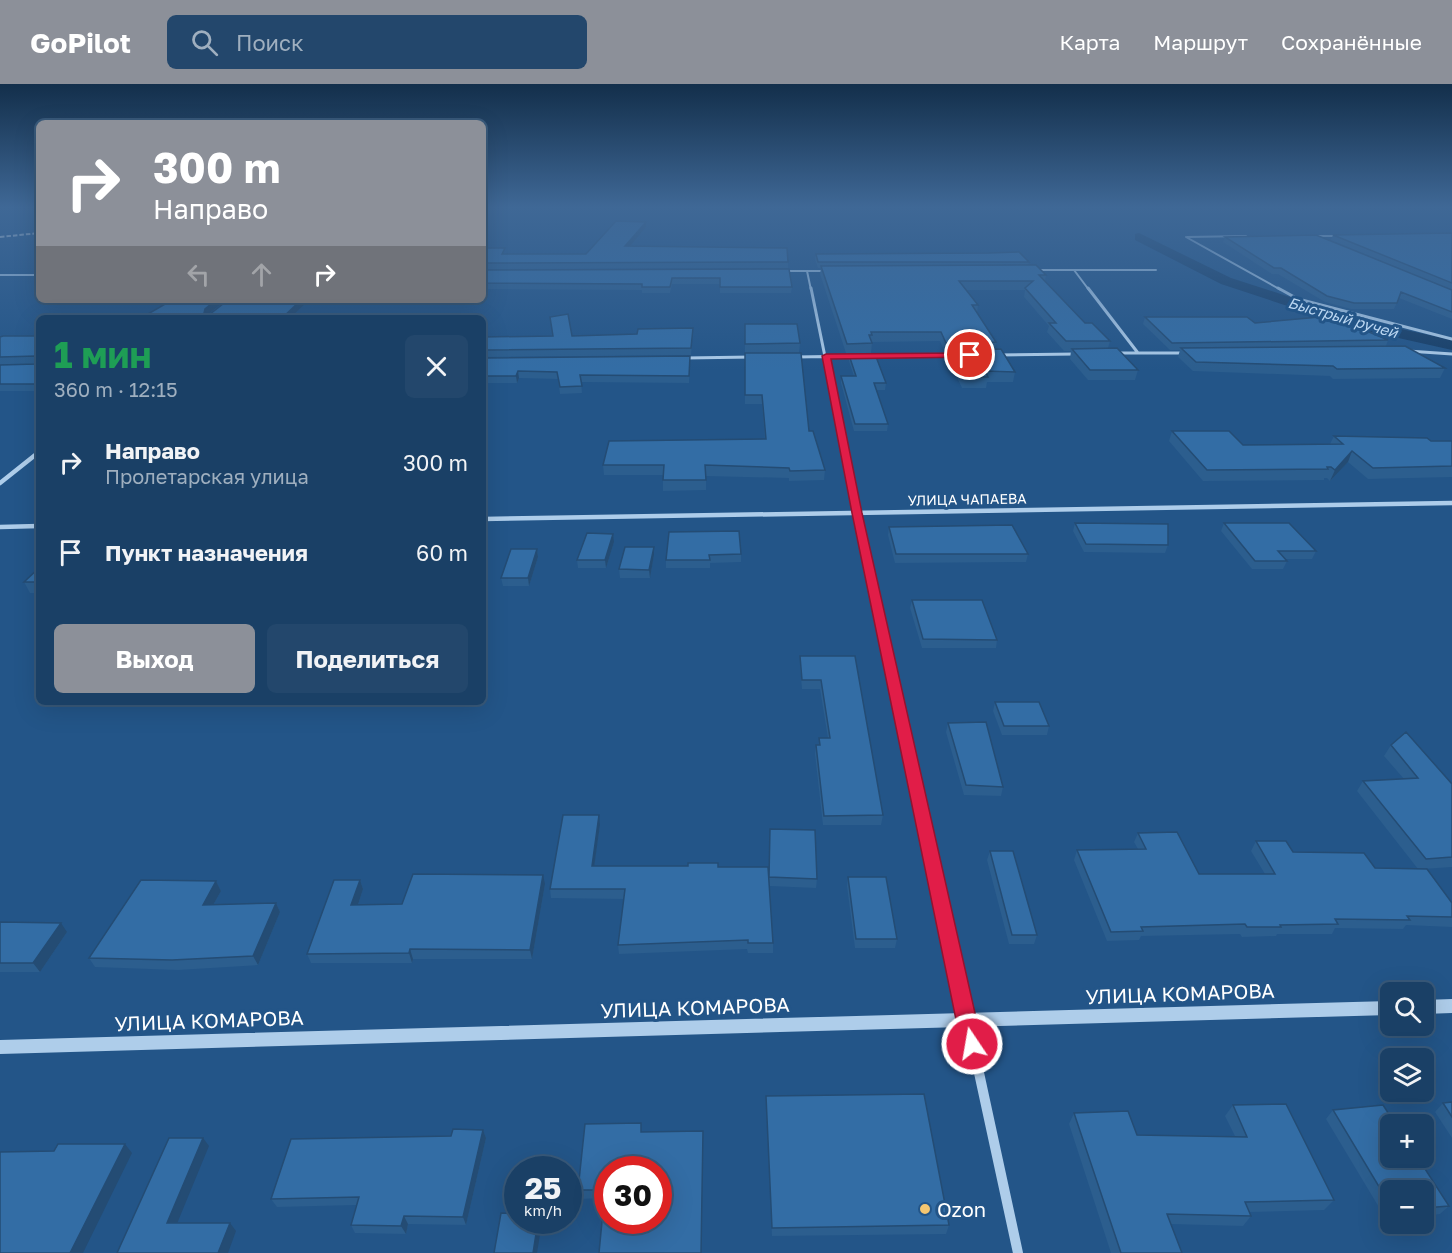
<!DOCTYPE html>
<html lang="ru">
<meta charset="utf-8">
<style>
:root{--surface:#1a4066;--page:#23476c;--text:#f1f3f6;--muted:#9fafbf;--line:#38597a;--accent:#8c9099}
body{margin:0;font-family:"Golos Text",sans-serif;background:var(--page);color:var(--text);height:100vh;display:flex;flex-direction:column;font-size:22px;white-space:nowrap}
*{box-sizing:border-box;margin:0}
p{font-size:20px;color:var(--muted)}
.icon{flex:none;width:33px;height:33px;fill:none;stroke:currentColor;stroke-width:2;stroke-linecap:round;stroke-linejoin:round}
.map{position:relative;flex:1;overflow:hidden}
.side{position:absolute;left:36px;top:231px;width:450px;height:390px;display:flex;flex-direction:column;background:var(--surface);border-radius:9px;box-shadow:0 6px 24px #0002,0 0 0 2px var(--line)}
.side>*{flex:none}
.hud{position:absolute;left:36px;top:36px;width:450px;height:183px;border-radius:9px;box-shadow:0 6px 24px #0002,0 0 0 2px var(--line);background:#8c9099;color:#fff;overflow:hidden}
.controls{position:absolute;left:1380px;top:898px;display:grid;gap:12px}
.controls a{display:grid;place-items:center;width:54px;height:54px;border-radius:9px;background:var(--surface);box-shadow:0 6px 24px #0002,0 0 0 2px var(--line);font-size:30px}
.speed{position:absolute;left:504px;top:1072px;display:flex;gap:12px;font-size:30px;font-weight:700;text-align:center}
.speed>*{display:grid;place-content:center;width:78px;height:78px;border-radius:50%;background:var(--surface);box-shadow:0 6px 24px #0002,0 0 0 2px var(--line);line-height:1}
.speed small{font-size:15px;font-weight:400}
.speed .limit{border:9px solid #d22;background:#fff;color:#111}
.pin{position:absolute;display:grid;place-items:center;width:51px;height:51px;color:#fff;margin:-26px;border:3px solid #fff;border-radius:50%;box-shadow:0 2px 6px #0007}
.me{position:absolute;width:66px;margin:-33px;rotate:348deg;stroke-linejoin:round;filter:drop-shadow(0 0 4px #0008)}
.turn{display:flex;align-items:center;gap:21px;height:126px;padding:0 18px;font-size:27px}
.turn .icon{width:78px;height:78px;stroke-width:2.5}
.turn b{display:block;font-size:42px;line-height:51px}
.lanes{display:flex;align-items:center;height:57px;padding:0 18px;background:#0003;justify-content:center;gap:30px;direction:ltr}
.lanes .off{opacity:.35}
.round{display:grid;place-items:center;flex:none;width:63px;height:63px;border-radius:9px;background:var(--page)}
.overview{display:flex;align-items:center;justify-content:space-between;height:102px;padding:0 18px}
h1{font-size:36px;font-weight:700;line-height:45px;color:#1e9e55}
.primary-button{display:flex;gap:12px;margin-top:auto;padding:12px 18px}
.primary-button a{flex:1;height:69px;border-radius:9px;background:var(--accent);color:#fff;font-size:24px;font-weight:700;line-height:69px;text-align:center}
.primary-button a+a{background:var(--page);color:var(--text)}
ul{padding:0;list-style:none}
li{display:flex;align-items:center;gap:18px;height:90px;padding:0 18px}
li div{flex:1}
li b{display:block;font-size:22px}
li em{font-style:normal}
header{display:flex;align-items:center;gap:36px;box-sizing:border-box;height:84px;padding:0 30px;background:var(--accent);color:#fff}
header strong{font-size:28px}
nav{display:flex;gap:33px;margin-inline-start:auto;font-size:21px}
.search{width:420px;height:54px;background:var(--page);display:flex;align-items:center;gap:15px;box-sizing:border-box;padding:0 21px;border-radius:9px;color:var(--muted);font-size:22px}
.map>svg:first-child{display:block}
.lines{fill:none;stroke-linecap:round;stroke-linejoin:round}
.canal{fill:#183f68;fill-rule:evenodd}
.minor-far5{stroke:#aecdea;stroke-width:2}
.minor-far4{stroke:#aecdea;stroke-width:3}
.minor-far3{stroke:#aecdea;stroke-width:4.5}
.minor-far2{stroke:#aecdea;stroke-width:5}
.minor-far1{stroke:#aecdea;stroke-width:8}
.minor{stroke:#aecdea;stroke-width:10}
.tertiary{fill:#aecdea;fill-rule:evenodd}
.rail{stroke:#fff;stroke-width:2;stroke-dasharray:4.5 2;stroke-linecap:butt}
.wall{fill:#2c5e8e}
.shaded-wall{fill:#244c74}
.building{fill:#336da5;stroke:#244c74;stroke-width:1.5;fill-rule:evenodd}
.route{fill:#e11d48;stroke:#92132f;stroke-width:1.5}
.poi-dot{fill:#f5c771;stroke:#235588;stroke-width:2}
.labels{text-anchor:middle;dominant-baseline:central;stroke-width:6;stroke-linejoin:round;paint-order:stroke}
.far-street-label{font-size:14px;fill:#fff;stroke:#235588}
.far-water-label{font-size:15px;font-style:italic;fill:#bad6f1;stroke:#235588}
.near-street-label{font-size:20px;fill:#fff;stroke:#235588}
.near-poi-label{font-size:20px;fill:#fff;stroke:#235588;text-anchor:start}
</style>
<header>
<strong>GoPilot</strong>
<div class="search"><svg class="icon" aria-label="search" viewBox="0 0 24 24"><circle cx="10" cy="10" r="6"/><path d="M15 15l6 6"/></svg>Поиск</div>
<nav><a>Карта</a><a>Маршрут</a><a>Сохранённые</a></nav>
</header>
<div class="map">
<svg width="1452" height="1169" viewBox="0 0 1452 1169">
<rect width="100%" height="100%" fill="#235588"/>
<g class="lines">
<path class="canal" d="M 1139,149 L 1231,194 L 1364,237 L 1452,256 L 1452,266 L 1354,244 L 1221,200 L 1135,156 L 1135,150 Z"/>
<path class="minor-far5" d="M 1313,152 L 1339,152
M 1186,153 L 1281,206
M 1187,153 L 1246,152
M 1033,186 L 1156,186
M 1074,186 L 1089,206
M 784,187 L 827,187
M 807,187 L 811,206
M 0,191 L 39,191"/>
<path class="minor-far4" d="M 811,204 L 833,312
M 1088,204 L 1138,269
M 1278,204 L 1298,215 L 1452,255
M 1408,267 L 1452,270
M 1114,269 L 1187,269
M 997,271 L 1076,270
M 868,272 L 956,271
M 796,273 L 857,272
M 685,274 L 752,273"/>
<path class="minor-far3" d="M 833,311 L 862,451
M 0,399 L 39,368
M 483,435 L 1452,419
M 0,443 L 39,442"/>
<path class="minor-far2" d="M 861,449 L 901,631"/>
<path class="minor-far1" d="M 901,630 L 952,865"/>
<path class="minor" d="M 952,864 L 1018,1169"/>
<path class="tertiary" d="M 1452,915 L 1452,929 L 1424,930 L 1424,916 Z
M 1390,917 L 1390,931 L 0,970 L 0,956 Z"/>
<path class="rail" d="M 0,153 L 39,149"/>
</g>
<path class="wall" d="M 646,138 L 646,143 L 630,162 L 788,178 L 788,184 L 483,185 L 483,164 L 506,170 L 586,170 Z
M 1452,149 L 1452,206 L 1331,156 L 1333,151 Z
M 1225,153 L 1452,206 L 1452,235 L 1399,214 L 1394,225 L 1351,225 L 1325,218 L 1278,190 L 1272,190 L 1223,158 Z
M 816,170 L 1029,178 L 1028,181 L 1046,191 L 1045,197 L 1085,239 L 1110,257 L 1108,264 L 1138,286 L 1135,296 L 1088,296 L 1070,275 L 1071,267 L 1064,267 L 1047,248 L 1049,242 L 1024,213 L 1025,206 L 966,206 L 978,221 L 977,229 L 996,258 L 995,265 L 1015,288 L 1013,298 L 987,298 L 986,304 L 962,304 L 949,276 L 950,268 L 945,268 L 940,257 L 872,258 L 871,269 L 846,269 L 820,190 L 821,184 L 818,184 L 815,175 Z
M 789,185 L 792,203 L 791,209 L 720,209 L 720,200 L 672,200 L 670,209 L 642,209 L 642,206 L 483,205 L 483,186 Z
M 1145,233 L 1255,239 L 1388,256 L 1386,262 L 1445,284 L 1440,294 L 1333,295 L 1330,292 L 1193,287 L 1178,273 L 1180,266 L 1170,266 L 1143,240 Z
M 745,240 L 800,259 L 799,269 L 809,347 L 825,386 L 824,396 L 789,397 L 789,394 L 706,392 L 706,406 L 663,407 L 663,391 L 604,391 L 603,381 L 765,355 L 762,320 L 745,320 Z
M 693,244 L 691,271 L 483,273 L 483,253 L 572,252 L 637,250 Z
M 39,252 L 39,307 L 0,307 L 0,253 Z
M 849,271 L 886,299 L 885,306 L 876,306 L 888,340 L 887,347 L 854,347 L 841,299 L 841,292 L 854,292 L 849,277 Z
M 483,274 L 690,279 L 689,299 L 581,298 L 582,309 L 560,310 L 558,295 L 519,294 L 517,299 L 483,299 Z
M 1172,347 L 1243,361 L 1330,360 L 1334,352 L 1452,357 L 1452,393 L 1368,395 L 1348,378 L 1330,397 L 1327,394 L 1324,394 L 1324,396 L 1203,397 L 1169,357 Z
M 1075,439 L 1168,461 L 1165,469 L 1084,468 L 1073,447 Z
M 1224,439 L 1316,467 L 1312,475 L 1285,475 L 1287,477 L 1283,485 L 1252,485 L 1221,447 Z
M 889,443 L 1028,470 L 1026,478 L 895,479 L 888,451 Z
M 669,448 L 741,470 L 741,478 L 710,479 L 710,484 L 666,484 L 666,476 Z
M 614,458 L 606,484 L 578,484 L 577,476 Z
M 654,463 L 654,471 L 650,494 L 620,494 L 619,485 Z
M 537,465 L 538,473 L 529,502 L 503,502 L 501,494 Z
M 39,484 L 39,509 L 30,509 L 24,498 Z
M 912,516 L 997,556 L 996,564 L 922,564 L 910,524 Z
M 800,572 L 855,572 L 883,731 L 881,741 L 823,741 L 815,670 L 816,661 L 819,661 L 819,654 L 828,654 L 820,605 L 802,605 L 800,581 Z
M 995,618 L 1049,642 L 1047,651 L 1002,651 L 993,627 Z
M 948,639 L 1003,703 L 1001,712 L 964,711 L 946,648 Z
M 1391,661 L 1452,700 L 1452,783 L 1423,785 L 1452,819 L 1452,843 L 1406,841 L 1403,845 L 1335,844 L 1332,850 L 1277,850 L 1276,852 L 1242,853 L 1240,850 L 1141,852 L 1139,856 L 1107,857 L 1074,776 L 1077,766 L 1138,765 L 1134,758 L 1138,749 L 1199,790 L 1265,790 L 1251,767 L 1256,757 L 1293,768 L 1375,784 L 1418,785 L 1357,707 L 1363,697 L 1404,695 L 1384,672 Z
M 600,741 L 594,782 L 718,783 L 769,791 L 817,795 L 816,804 L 770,802 L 773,859 L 773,869 L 748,869 L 747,865 L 619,870 L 618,861 L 624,815 L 551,814 L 550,805 Z
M 990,767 L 1037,851 L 1034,860 L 1009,860 L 987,776 Z
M 848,793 L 897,855 L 895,864 L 855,864 L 847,802 Z
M 360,796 L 363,805 L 358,821 L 402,820 L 545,800 L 532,875 L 413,875 L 412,879 L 311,879 L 307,870 Z
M 216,797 L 221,807 L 213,821 L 276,819 L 280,828 L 258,881 L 178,886 L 95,883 L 89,874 Z
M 0,838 L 67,848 L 40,888 L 0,888 Z
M 766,1012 L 949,1141 L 946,1150 L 772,1152 L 766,1021 Z
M 1452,1018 L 1452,1054 L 1435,1028 L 1443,1019 Z
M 1233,1021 L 1334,1116 L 1324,1126 L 1249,1128 L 1251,1132 L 1243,1142 L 1171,1140 L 1182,1169 L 1111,1169 L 1069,1040 L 1074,1029 L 1137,1051 L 1235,1052 L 1225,1032 Z
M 1333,1026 L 1449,1122 L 1440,1130 L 1424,1132 L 1424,1107 L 1390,1107 L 1390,1135 L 1386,1135 L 1326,1035 Z
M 641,1039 L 604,1114 L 580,1115 L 578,1106 Z
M 483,1046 L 486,1054 L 466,1141 L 408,1140 L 406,1150 L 355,1149 L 351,1141 L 356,1121 L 277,1123 L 271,1115 L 451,1052 Z"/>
<path class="shaded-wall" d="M 646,138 L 646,143 L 626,167 L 625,162 Z
M 216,216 L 226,216 L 207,231 L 204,229 L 205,225 Z
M 301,216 L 309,216 L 290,234 L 282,234 Z
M 518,287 L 519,294 L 517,299 L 516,292 Z
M 1352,367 L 1348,378 L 1330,397 L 1335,386 Z
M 613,450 L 614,458 L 606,484 L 605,476 Z
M 654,463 L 654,471 L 650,494 L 649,486 Z
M 537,465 L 538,473 L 529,502 L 528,494 Z
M 599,731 L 600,741 L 593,791 L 592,782 Z
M 543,791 L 545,800 L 532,875 L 530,866 Z
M 360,796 L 363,805 L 355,830 L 351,821 Z
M 216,797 L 221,807 L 208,830 L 203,821 Z
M 276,819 L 280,828 L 258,881 L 253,872 Z
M 61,839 L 67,848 L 40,888 L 33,879 Z
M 410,865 L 413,875 L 412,879 L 409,869 Z
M 483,1046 L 486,1054 L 466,1141 L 463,1133 Z
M 203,1054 L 209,1062 L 174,1147 L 167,1139 Z
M 125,1060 L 132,1069 L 83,1169 L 70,1169 Z
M 404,1132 L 408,1140 L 406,1150 L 401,1142 Z
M 538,1137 L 541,1137 L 542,1138 L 537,1169 L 533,1169 Z
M 230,1139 L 236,1147 L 228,1169 L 218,1169 Z"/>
<path class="building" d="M 616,137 L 646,138 L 625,162 L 787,164 L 788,178 L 483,179 L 483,164 L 505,164 L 502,170 L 586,170 Z
M 1452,149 L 1452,199 L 1333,151 Z
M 1316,151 L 1452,206 L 1452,228 L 1401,208 L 1397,219 L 1354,219 L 1327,212 L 1281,184 L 1274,184 L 1225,153 Z
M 1019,168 L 1029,178 L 818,178 L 816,170 L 989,169 Z
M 1036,181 L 1046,191 L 1039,191 L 1085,239 L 1092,239 L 1110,257 L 1066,257 L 1049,239 L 1056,239 L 1025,204 L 1033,197 L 959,197 L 978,221 L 972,221 L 996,258 L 946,259 L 941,248 L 871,248 L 872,251 L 869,251 L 872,259 L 847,260 L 821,182 Z
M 789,185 L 792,203 L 720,203 L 720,194 L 672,194 L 670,203 L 642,203 L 642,200 L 483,199 L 483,186 Z
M 172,216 L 216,216 L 205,225 L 204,229 L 209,231 L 228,216 L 301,216 L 282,234 L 141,234 Z
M 568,230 L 572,252 L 637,250 L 638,245 L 693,244 L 691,264 L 483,266 L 483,253 L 553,252 L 550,233 Z
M 1331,232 L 1388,256 L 1172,259 L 1145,233 L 1247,233 L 1255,239 Z
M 745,240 L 797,240 L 800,259 L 745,260 Z
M 3,252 L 39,252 L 39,276 L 36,272 L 0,273 L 0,253 Z
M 1405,262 L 1445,284 L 1337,285 L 1333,282 L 1196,278 L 1181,264 Z
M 1117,264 L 1138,286 L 1090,286 L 1072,265 Z
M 1001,265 L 1015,288 L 985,287 L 988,293 L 963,293 L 950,266 Z
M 745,269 L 801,269 L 809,347 L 813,347 L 825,386 L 790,387 L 789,384 L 705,381 L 706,396 L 663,396 L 664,381 L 603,381 L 609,357 L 766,355 L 762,311 L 745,311 Z
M 875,270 L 886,299 L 874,299 L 888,340 L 855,340 L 841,292 L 856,292 L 849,271 Z
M 690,272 L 689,292 L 580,291 L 582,302 L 560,303 L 557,288 L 518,287 L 516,292 L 483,292 L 483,274 Z
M 39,277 L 39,300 L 0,300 L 0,281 L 36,280 Z
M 1172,347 L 1229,347 L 1243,361 L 1343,360 L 1334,352 L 1427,354 L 1431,357 L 1452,357 L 1452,382 L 1373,384 L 1352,367 L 1335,386 L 1331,383 L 1327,383 L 1328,385 L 1207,386 Z
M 1075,439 L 1168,440 L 1168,461 L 1086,460 Z
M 1224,439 L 1289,439 L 1316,467 L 1278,467 L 1287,477 L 1255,477 Z
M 1012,441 L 1028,470 L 896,470 L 889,443 Z
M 739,447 L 741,470 L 709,471 L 710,476 L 666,476 L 669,448 Z
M 587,449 L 613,450 L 605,476 L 577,476 Z
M 625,463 L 654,463 L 649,486 L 619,485 Z
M 511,465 L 537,465 L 528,494 L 501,494 Z
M 39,484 L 39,498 L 24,498 Z
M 912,516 L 982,516 L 997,556 L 923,555 Z
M 800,572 L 855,572 L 883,731 L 824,732 L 816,661 L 820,661 L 819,654 L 830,654 L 821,596 L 802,596 Z
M 995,618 L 1039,618 L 1049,642 L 1004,642 Z
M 986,638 L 1003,703 L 966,701 L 948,639 Z
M 1406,648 L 1452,700 L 1452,773 L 1426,775 L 1363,697 L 1418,694 L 1391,661 Z
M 563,731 L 599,731 L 592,782 L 688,782 L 688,779 L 718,779 L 718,783 L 768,783 L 773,859 L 748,859 L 748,856 L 618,861 L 625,805 L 550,805 Z
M 770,745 L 815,746 L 817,795 L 769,793 Z
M 1177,748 L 1199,790 L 1275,790 L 1256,757 L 1286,757 L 1293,768 L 1364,769 L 1375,784 L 1427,785 L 1452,819 L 1452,833 L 1407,832 L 1410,836 L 1335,835 L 1338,840 L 1280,841 L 1281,843 L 1247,843 L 1245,840 L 1141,843 L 1143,847 L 1111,848 L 1077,766 L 1146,765 L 1138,749 Z
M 990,767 L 1013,767 L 1037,851 L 1012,851 Z
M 413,790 L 543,791 L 530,866 L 410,865 L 409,869 L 307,870 L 334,796 L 360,796 L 351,821 L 402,820 Z
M 848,793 L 886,793 L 897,855 L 856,855 Z
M 141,796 L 216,797 L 203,821 L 276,819 L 253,872 L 172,876 L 89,874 Z
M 0,838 L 61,839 L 33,879 L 0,879 Z
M 924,1010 L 949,1141 L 772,1144 L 766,1012 Z
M 1452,1018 L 1452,1033 L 1443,1019 Z
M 1286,1020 L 1334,1116 L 1245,1118 L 1251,1132 L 1167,1130 L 1182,1169 L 1121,1169 L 1074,1029 L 1128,1027 L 1137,1051 L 1247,1053 L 1233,1021 Z
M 1383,1021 L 1396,1041 L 1390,1041 L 1390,1074 L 1418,1074 L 1449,1122 L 1424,1124 L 1424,1107 L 1390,1107 L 1390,1121 L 1333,1026 Z
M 641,1039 L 641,1048 L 703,1047 L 701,1169 L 599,1169 L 605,1106 L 578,1106 L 585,1040 ZM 608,1086 L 658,1086 L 658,1137 L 608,1137 Z
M 453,1045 L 483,1046 L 463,1133 L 404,1132 L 401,1142 L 351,1141 L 359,1113 L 271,1115 L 291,1055 L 451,1052 Z
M 169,1054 L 203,1054 L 167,1139 L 230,1139 L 218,1169 L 117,1169 Z
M 58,1060 L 125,1060 L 70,1169 L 0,1169 L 0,1068 L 54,1067 Z
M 501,1129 L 518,1130 L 518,1137 L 538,1137 L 533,1169 L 494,1169 Z"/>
<linearGradient id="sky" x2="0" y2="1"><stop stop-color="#132f4b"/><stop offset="0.43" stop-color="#3f6896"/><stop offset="1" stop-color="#3f6896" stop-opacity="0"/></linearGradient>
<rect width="1452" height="286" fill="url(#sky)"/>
<path class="route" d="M 970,269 L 973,273 L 831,275 L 862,429 L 982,960 L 979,967 L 972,970 L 964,967 L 961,960 L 852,429 L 822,272 L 826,270 Z"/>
<circle class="poi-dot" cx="925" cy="1125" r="6"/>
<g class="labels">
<g class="far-street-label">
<text transform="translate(967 415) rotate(-1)">УЛИЦА ЧАПАЕВА</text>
</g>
<g class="far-water-label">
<text transform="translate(1343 233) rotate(16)">Быстрый ручей</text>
</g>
<g class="near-street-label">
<text transform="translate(1180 909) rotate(-2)">УЛИЦА КОМАРОВА</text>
<text transform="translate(695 923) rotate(-2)">УЛИЦА КОМАРОВА</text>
<text transform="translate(209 936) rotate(-2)">УЛИЦА КОМАРОВА</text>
</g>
<g class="near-poi-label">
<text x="937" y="1125">Ozon</text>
</g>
</g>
</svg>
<div class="controls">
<a><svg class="icon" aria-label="search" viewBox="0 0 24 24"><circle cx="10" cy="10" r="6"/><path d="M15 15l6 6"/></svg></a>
<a><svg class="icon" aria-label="layers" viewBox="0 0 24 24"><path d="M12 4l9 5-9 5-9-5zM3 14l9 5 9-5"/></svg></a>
<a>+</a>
<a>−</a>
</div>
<div class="speed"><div>25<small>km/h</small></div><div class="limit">30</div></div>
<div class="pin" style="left:970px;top:271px;background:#d93025"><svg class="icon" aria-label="arrive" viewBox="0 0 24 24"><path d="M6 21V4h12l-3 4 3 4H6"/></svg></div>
<svg class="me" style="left:972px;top:960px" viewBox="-20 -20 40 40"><circle r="17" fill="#e11d48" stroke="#fff" stroke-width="3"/><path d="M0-11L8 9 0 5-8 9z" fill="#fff"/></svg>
<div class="hud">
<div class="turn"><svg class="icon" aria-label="right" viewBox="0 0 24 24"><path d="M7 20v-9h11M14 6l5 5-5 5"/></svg><div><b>300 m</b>Направо</div></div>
<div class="lanes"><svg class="icon off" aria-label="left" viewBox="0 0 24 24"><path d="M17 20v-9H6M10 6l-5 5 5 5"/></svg><svg class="icon off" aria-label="ahead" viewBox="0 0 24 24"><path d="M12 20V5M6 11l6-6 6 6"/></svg><svg class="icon" aria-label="right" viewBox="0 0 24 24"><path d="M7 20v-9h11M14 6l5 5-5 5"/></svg></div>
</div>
<section class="side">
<div class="overview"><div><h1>1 мин</h1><p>360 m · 12:15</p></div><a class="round"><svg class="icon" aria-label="close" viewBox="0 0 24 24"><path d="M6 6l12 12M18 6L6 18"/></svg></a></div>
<ul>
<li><svg class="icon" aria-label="right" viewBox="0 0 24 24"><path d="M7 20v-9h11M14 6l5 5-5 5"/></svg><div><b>Направо</b><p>Пролетарская улица</p></div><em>300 m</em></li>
<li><svg class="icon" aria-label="arrive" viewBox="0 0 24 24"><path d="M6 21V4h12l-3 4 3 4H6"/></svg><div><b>Пункт назначения</b></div><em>60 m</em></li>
</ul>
<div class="primary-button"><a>Выход</a><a>Поделиться</a></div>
</section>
</div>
